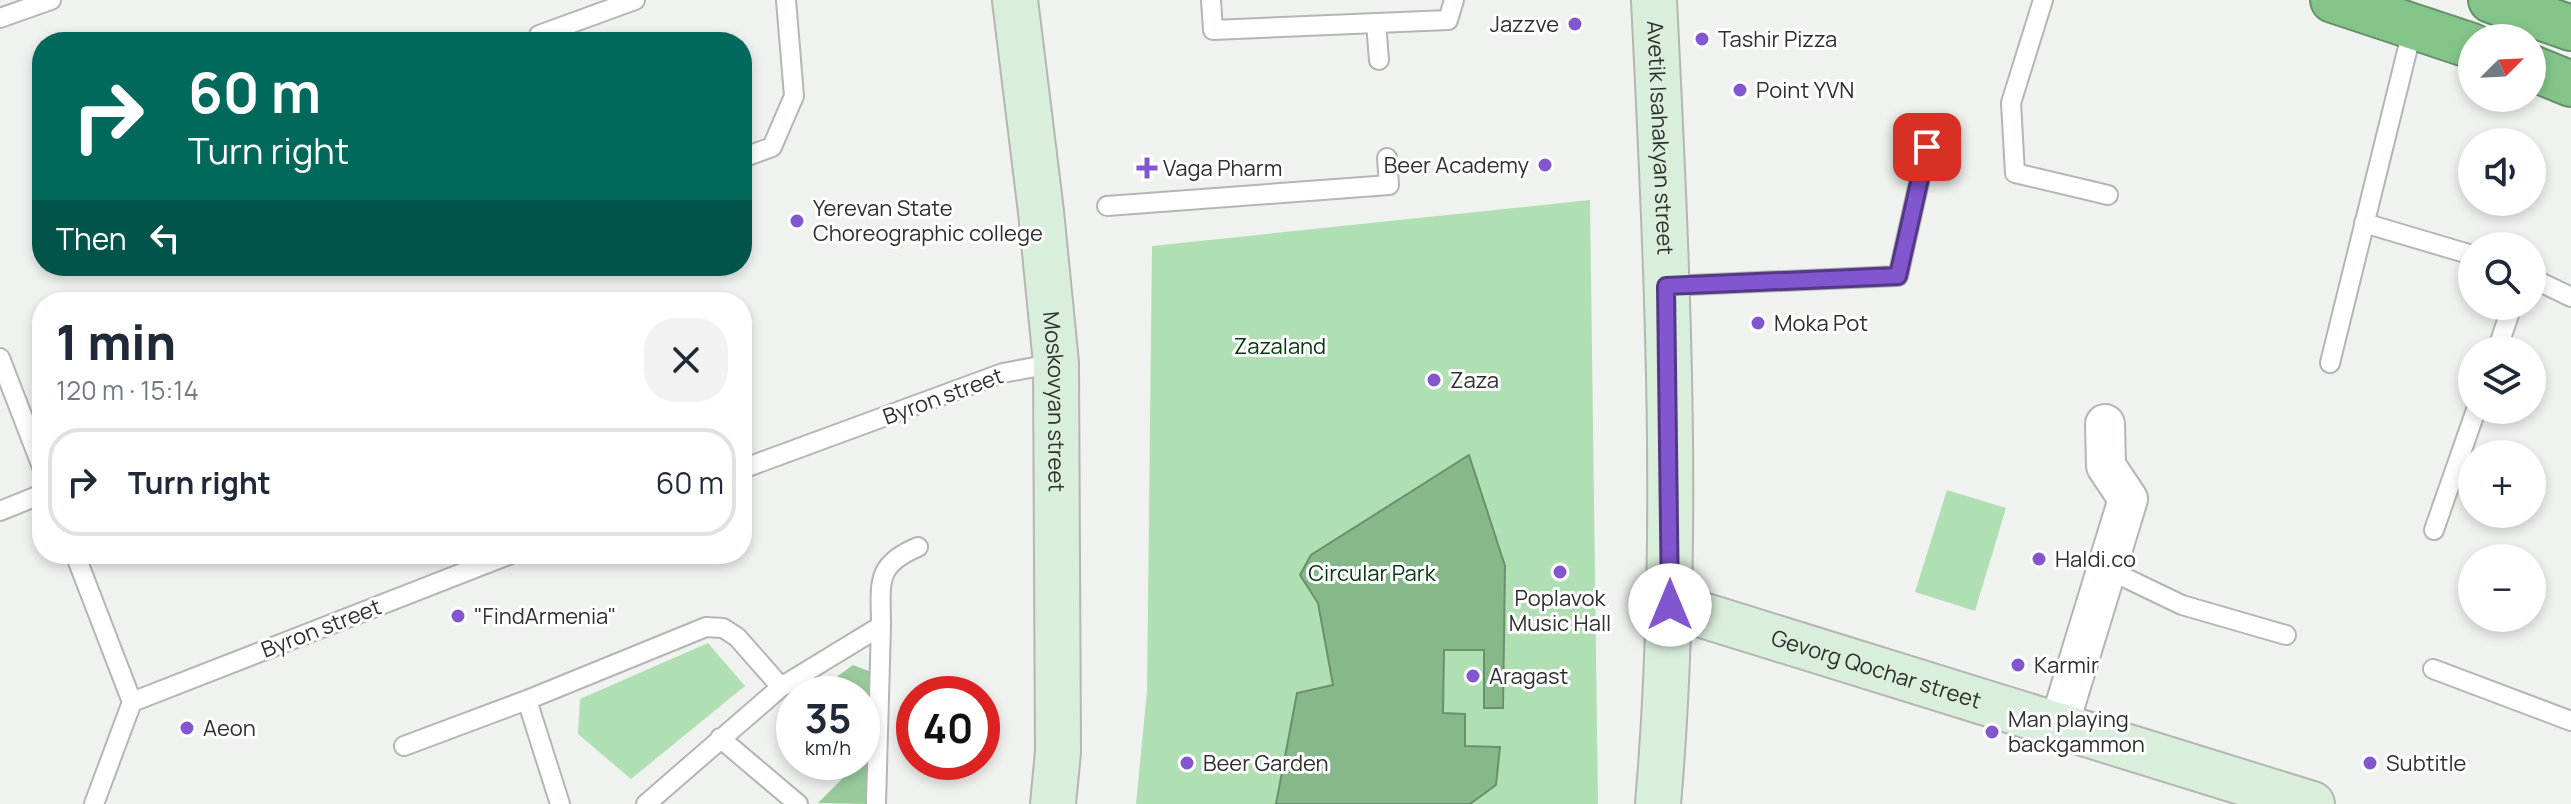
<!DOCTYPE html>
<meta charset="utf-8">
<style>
:root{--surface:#fff;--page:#f2f2f3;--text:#1f2937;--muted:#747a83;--line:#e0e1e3}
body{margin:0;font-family:Manrope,sans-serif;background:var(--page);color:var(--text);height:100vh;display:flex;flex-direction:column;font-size:30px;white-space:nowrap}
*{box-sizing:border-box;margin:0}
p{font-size:26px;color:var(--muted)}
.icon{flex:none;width:44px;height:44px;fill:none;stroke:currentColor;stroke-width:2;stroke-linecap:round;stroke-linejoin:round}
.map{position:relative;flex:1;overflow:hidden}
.drawer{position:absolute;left:32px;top:292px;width:720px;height:272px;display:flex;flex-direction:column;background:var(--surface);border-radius:32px;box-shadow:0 4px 12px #0003}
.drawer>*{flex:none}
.top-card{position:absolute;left:32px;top:32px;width:720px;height:244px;border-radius:32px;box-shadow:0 4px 12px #0003;background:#00695c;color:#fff;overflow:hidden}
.needle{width:52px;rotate:66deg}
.controls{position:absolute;left:2458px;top:24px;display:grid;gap:16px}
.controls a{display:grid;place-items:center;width:88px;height:88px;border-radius:50%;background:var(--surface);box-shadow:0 4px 12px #0003;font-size:40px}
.speed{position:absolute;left:776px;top:676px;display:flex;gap:16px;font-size:40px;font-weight:700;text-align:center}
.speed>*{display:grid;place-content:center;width:104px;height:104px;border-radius:50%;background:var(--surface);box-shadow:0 4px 12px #0003;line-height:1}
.speed small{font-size:20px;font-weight:400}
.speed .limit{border:12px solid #d22;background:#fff;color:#111}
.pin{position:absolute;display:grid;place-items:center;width:68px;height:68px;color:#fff;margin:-34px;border-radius:16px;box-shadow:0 4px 12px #0006}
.me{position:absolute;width:88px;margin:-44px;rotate:0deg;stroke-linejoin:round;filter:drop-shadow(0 0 6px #0008)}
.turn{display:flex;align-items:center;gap:28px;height:168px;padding:0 24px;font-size:36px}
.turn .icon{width:104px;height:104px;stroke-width:2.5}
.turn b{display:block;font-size:56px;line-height:68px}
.then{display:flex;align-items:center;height:76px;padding:0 24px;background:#0003;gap:16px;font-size:30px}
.round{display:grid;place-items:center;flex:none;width:84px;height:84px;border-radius:32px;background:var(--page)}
.overview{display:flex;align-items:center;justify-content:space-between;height:136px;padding:0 24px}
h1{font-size:48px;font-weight:800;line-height:60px}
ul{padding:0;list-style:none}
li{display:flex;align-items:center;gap:24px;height:108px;margin:0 16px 12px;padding:0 8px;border:4px solid var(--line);border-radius:32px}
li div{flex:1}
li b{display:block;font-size:30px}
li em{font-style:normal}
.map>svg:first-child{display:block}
.green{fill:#b1dfb4}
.forest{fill:#98ca9b}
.water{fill:#86b88a;stroke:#6c8f6e;stroke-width:2}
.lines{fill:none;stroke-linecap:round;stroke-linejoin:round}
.lane-casing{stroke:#b3b6b3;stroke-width:22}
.street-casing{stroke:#b3b6b3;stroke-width:42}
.secondary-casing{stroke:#b3b6b3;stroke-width:48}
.highway-casing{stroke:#659069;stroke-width:48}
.lane{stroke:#fff;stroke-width:18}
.street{stroke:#fff;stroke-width:38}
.secondary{stroke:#daeedc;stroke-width:44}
.highway{stroke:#83c589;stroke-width:44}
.route-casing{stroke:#543887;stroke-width:20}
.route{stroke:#8156cf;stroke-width:14}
.poi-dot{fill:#8156cf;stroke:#fff;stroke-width:3}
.labels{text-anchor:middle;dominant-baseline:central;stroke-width:6;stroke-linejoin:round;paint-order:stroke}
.poi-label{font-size:22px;fill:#2e2f2e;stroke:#fff;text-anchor:start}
.street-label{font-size:22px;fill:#2e2f2e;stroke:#fff}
.park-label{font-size:22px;fill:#00380c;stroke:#fff}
</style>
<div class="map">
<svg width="2571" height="804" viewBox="0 0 2571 804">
<rect width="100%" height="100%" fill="#eff2ef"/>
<path class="green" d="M 1590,200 L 1598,804 L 1136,804 L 1147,691 L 1152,246 Z
M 1947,490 L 2006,508 L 1975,611 L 1915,592 Z
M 708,643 L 745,686 L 631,779 L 578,734 L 580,699 Z"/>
<path class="forest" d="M 853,665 L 874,673 L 871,804 L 818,803 L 859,762 L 862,762 L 862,694 L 813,694 Z"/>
<path class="water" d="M 1469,455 L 1505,566 L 1503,708 L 1484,708 L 1484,650 L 1444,650 L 1443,713 L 1465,714 L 1465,746 L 1500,747 L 1496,785 L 1470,804 L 1276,804 L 1297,693 L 1333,685 L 1318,603 L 1300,575 L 1311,555 Z"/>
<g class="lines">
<g class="lane-casing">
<path id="lane" d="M 1211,0 L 1213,30 L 1448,20 L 1454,0
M 2043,0 L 2011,103 L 2015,173 L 2108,195
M 0,18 L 51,0
M 1376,23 L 1379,60
M 539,35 L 635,0
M 742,158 L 772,147 L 794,96 L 786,0
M 1107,206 L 1389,185 L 1387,158
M 2364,223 L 2472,255
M 2532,278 L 2571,297
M 1666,286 L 1898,276 L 1927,147
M 2497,350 L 2512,306
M 0,358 L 42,467
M 2330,363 L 2413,27
M 742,469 L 1003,373 L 1056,363
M 0,511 L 42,494
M 2434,530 L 2476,410
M 75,554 L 132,702 L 94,804
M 2107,569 L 2182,605 L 2286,635
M 2433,669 L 2571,721
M 527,700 L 560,804
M 132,702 L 511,554
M 720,738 L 798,804
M 404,746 L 527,700 L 706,627 L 723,628 L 737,637 L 781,687
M 646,804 L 781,687 L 881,626 C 881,584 874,565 918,547
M 876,804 L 881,626"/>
</g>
<g class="street-casing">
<path id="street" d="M 2059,725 L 2128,499 L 2106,466 L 2105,424"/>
</g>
<g class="secondary-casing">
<g id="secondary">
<path id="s1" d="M 1015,0 L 1041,212 L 1056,363 L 1058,752 L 1053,804"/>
<path id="s2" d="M 1654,0 C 1667,267 1681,537 1658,804"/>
<path id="s3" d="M 1670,605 L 2312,804"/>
</g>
</g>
<g class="highway-casing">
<path id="highway" d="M 2333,0 L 2472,46
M 2491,0 L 2571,28
M 2532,68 L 2571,84"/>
</g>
<use href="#lane" class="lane"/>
<use href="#street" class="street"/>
<use href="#secondary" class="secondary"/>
<use href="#highway" class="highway"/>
</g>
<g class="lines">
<g class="route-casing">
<path id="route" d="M 1670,605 L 1666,286 L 1898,276 L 1927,147"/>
</g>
<use href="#route" class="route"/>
</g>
<g class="poi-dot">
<circle cx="1575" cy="24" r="8"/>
<circle cx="1702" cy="39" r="8"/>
<circle cx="1740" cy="90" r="8"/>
<circle cx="1545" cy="165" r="8"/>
<path d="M1143 156h8v8h8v8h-8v8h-8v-8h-8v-8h8z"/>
<circle cx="797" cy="221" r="8"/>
<circle cx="1758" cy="323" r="8"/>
<circle cx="1434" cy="380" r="8"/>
<circle cx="2039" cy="559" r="8"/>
<circle cx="1560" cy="572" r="8"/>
<circle cx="458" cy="616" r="8"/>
<circle cx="2018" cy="665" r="8"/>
<circle cx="1473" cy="676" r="8"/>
<circle cx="187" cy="728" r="8"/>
<circle cx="1992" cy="732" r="8"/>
<circle cx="1187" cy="763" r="8"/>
<circle cx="2370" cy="763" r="8"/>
</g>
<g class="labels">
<g class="poi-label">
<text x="1559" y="24" text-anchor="end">Jazzve</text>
<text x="1718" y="39">Tashir Pizza</text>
<text x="1756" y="90">Point YVN</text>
<text x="1529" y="165" text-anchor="end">Beer Academy</text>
<text x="1163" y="168">Vaga Pharm</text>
<text x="813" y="208">Yerevan State<tspan x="813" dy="25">Choreographic college</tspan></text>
<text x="1774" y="323">Moka Pot</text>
<text x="1450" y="380">Zaza</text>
<text x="2055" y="559">Haldi.co</text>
<text x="1560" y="598" text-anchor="middle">Poplavok<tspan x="1560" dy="25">Music Hall</tspan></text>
<text x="474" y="616">"FindArmenia"</text>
<text x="2034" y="665">Karmir</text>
<text x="1489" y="676">Aragast</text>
<text x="2008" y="719">Man playing<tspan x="2008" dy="25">backgammon</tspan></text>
<text x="203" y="728">Aeon</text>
<text x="1203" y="763">Beer Garden</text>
<text x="2386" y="763">Subtitle</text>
</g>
<g class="street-label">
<text stroke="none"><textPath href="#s2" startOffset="138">Avetik Isahakyan street</textPath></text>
<text transform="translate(943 396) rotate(-20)">Byron street</text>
<text stroke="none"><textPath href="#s1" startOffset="404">Moskovyan street</textPath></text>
<text transform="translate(321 628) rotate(-21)">Byron street</text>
<text stroke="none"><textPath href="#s3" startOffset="216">Gevorg Qochar street</textPath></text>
</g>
<g class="park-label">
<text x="1280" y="346">Zazaland</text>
<text x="1372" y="573">Circular Park</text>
</g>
</g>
</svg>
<div class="controls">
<a><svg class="needle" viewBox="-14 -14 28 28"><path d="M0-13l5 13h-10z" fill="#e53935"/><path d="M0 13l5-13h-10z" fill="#747a83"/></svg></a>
<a><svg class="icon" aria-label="sound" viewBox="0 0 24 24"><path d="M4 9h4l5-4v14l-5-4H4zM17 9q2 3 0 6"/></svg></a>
<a><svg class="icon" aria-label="search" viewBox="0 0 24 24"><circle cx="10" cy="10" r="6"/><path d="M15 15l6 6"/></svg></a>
<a><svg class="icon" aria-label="layers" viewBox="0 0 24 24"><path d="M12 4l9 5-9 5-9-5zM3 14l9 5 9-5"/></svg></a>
<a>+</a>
<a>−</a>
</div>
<div class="speed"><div>35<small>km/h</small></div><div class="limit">40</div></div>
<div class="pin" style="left:1927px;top:147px;background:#d93025"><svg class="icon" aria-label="arrive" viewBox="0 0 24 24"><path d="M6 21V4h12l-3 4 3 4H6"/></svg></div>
<svg class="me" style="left:1670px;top:605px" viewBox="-20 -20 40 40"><circle r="19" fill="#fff"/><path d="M0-13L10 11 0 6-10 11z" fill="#8156cf"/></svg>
<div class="top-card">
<div class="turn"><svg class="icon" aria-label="right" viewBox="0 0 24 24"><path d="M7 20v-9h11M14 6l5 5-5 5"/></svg><div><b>60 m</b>Turn right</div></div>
<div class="then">Then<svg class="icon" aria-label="left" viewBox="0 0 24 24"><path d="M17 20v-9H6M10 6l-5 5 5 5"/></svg></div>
</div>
<section class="drawer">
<div class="overview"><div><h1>1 min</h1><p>120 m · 15:14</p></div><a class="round"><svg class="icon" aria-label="close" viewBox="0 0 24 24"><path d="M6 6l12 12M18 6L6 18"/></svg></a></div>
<ul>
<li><svg class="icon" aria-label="right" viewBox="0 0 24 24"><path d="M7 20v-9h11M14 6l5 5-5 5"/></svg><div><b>Turn right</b></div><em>60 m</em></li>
</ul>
</section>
</div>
